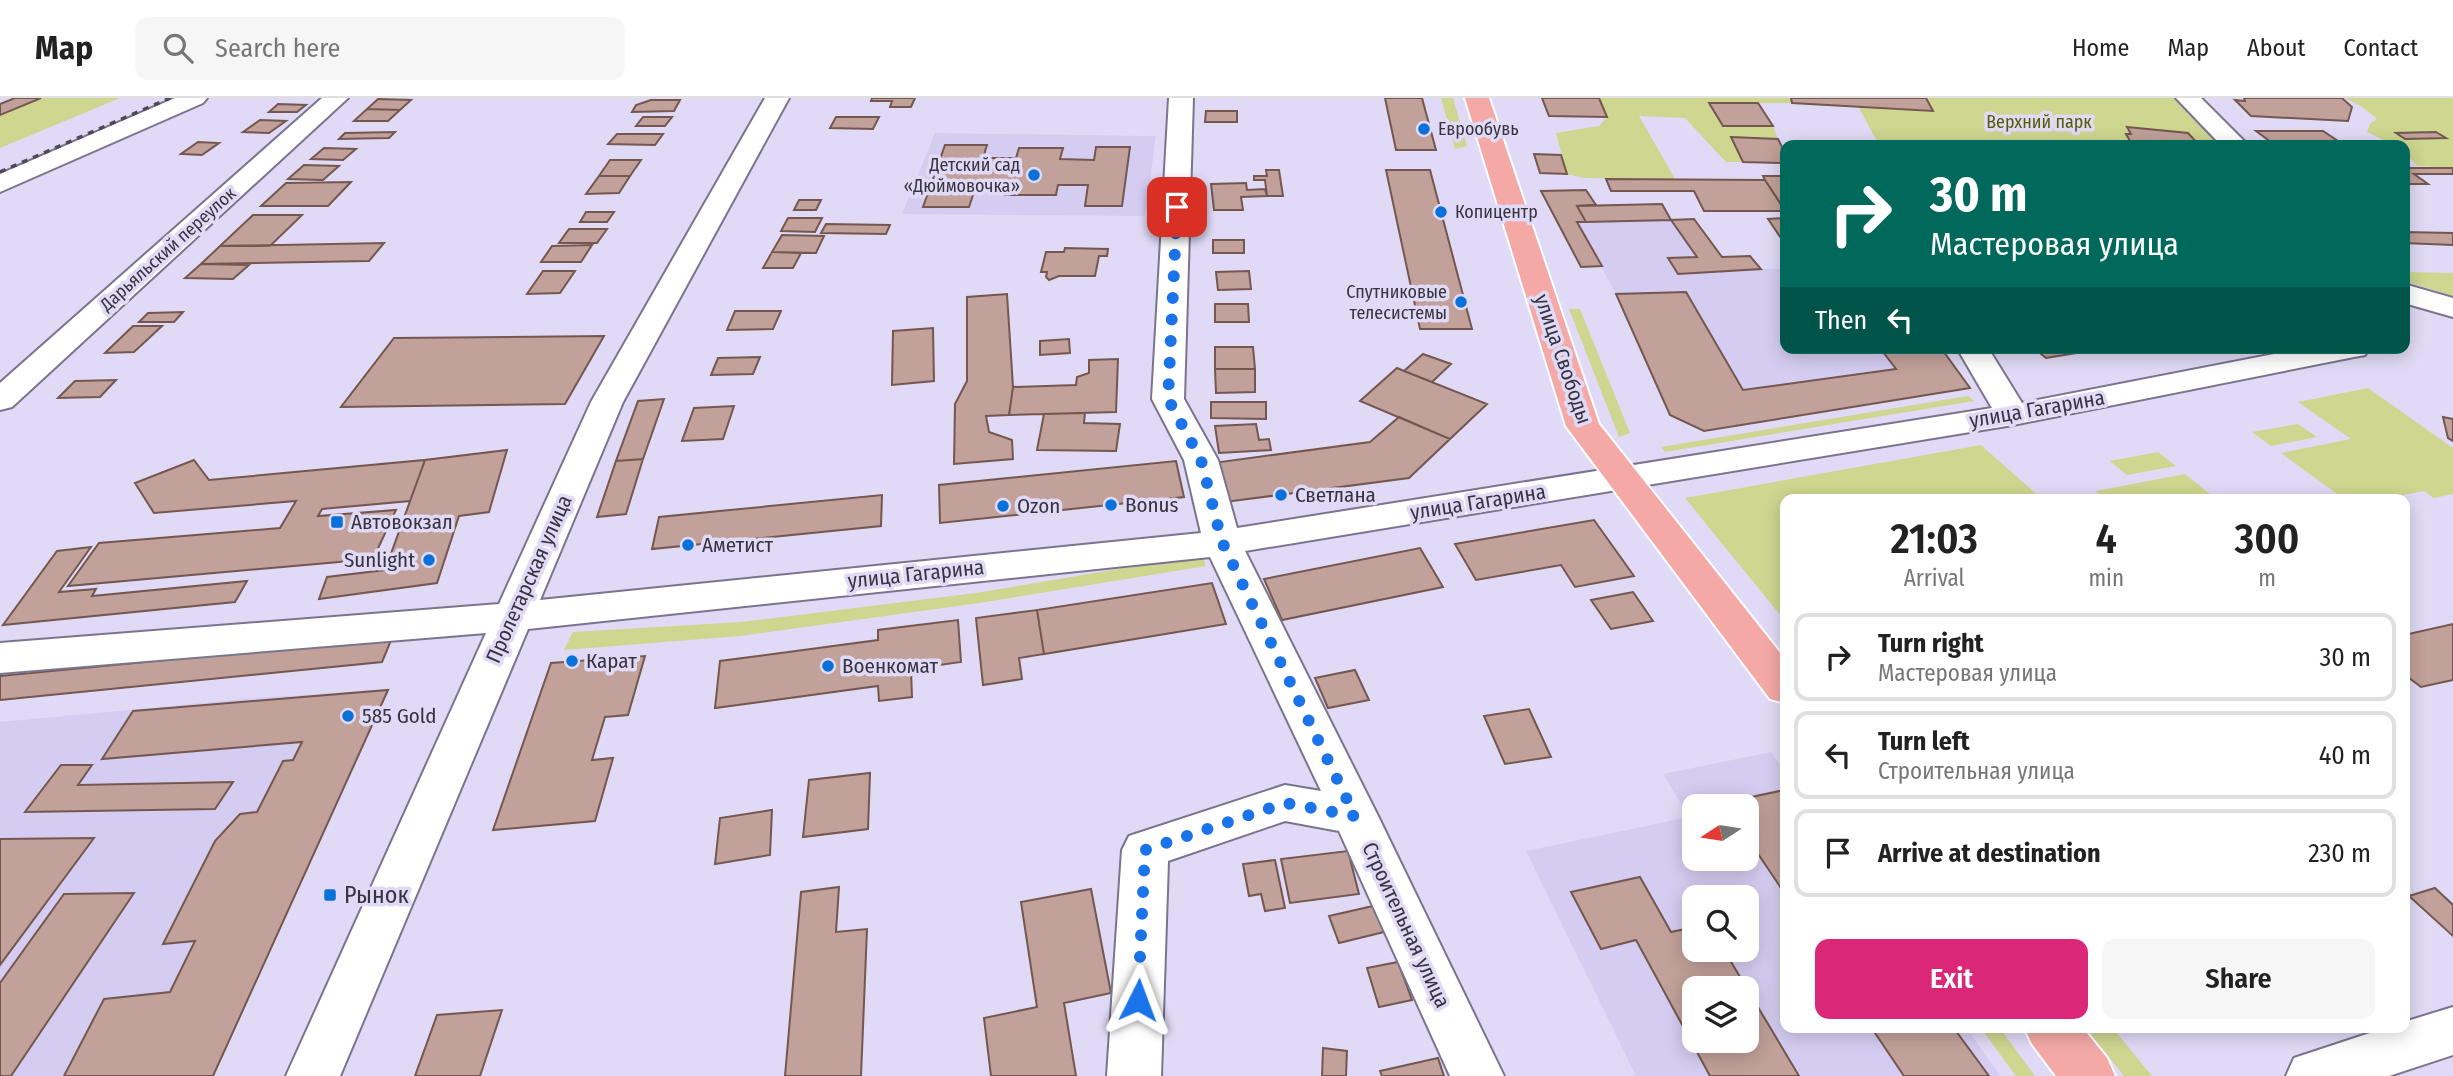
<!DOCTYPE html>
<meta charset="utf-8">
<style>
:root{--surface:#fff;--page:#f6f6f6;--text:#222;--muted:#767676;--line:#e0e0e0;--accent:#db2777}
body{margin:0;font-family:"Fira Sans Condensed",sans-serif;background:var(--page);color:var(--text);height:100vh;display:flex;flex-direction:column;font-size:26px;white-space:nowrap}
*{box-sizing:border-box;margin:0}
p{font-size:23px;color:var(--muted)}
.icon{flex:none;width:38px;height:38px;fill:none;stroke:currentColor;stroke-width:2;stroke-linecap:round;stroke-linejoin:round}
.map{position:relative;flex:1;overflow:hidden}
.sheet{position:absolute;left:1780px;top:396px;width:630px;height:539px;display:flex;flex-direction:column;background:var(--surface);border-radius:14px;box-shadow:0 4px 18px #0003}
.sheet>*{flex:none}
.top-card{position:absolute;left:1780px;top:42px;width:630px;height:214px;border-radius:14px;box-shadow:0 4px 18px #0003;background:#00695c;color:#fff;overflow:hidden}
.needle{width:46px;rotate:258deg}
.controls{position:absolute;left:1682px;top:696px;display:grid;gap:14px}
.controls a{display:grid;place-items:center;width:77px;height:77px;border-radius:14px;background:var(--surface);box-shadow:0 4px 18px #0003;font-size:35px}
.pin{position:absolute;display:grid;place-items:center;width:60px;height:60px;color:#fff;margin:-30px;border-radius:14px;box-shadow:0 4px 10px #0006}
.me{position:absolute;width:77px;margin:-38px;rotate:3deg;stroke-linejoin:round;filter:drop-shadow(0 0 5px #0008)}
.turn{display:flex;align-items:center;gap:24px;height:147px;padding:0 35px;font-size:32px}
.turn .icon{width:91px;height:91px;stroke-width:2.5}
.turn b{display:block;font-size:49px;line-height:60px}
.then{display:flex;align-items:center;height:66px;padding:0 35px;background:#0003;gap:14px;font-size:26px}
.eta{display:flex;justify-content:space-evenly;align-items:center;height:119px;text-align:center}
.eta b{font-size:42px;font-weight:600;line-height:49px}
.action{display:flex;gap:14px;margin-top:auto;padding:14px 35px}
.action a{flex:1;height:80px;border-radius:14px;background:var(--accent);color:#fff;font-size:28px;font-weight:600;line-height:80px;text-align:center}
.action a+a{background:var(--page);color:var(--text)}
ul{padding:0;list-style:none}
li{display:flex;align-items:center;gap:21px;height:88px;margin:0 14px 10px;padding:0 21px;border:4px solid var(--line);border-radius:14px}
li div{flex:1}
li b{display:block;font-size:26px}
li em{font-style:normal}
header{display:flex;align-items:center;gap:42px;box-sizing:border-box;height:98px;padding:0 35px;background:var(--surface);border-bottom:2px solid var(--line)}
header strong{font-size:33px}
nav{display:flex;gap:38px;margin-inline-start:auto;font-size:24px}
.search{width:490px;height:63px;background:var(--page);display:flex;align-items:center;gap:18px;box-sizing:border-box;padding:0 24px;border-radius:14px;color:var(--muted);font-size:26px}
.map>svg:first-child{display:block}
.built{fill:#d5cdf1;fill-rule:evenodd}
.green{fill:#ced690}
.building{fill:#c1a199;stroke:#745750;stroke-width:2;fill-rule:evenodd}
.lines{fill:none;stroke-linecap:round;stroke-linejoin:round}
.minor-casing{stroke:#7a758e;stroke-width:4}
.major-casing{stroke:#fff;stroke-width:4}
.minor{fill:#fff;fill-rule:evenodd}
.major{fill:#f4a9a7;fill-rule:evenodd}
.rail{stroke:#4c4a57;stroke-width:3.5;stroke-dasharray:6 6;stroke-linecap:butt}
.route{stroke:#1a73e8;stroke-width:12;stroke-dasharray:0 21.6}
.poi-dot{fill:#0871d9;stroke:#e0daf6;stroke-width:2.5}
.labels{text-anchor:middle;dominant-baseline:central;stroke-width:7;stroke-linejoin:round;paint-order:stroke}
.far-park-label{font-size:18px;fill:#565b05;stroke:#e0daf6}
.far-poi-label{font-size:18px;fill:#36343f;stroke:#e0daf6;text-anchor:start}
.far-street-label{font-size:18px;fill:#36343f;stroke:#e0daf6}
.street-label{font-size:21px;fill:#36343f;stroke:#e0daf6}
.poi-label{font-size:21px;fill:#36343f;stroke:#e0daf6;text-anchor:start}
.near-poi-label{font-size:24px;fill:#36343f;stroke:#e0daf6;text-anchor:start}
</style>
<header>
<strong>Map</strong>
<div class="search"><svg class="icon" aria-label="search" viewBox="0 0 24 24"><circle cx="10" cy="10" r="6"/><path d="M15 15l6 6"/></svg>Search here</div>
<nav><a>Home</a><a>Map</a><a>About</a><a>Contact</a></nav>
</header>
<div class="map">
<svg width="2453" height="978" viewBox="0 0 2453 978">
<rect width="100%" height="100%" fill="#e0daf6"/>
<path class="built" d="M 935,35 L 1156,38 L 1145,118 L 902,116 Z
M 1694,121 L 1722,159 L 1750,158 L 1761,171 L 1785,171 L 1785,250 L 1941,250 L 1970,290 L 1704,333 L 1670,317 L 1616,196 L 1577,124 Z
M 388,592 L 213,978 L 0,978 L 0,624 L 268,599 Z
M 1771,654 L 1785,673 L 1785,929 L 1966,929 L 2000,978 L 1636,978 L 1526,753 L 1689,719 L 1663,676 ZM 1694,709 L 1746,709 L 1746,761 L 1694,761 ZM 1694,800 L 1746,800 L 1746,852 L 1694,852 ZM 1694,891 L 1746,891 L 1746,943 L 1694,943 Z"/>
<path class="green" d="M 41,0 L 120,0 L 0,50 L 0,17 Z
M 1441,0 L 1453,0 L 1467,48 L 1455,51 Z
M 1599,0 L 1791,0 L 1792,5 L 1709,5 L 1723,28 L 1773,28 L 1778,41 L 1732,39 L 1743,64 L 1726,64 L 1685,20 L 1639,18 L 1675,81 L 1584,80 L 1567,76 L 1556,35 L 1599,28 L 1607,19 Z
M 1926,0 L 2173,0 L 2220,47 L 1879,47 L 1858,8 L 1932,13 Z
M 2345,0 L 2453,0 L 2453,70 L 2417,68 L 2405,54 L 2404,47 L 2393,47 L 2367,34 L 2370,26 L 2377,21 L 2361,8 Z
M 2404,174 L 2453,175 L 2453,198 L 2405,183 Z
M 1569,211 L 1580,211 L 1630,335 L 1619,339 Z
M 2368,290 L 2453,350 L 2453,396 L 2434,400 L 2424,393 L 2383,401 L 2344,401 L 2281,355 L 2351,341 L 2298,304 Z
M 1968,298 L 1974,303 L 1665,354 L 1661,349 Z
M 2298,326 L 2317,339 L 2271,348 L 2252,334 Z
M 1981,347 L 2042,401 L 1785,401 L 1785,523 L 1685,400 Z
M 2158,354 L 2176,368 L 2127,377 L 2110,363 Z
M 2185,376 L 2216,401 L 2105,401 L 2096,393 Z
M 1202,457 L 1206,468 L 979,505 L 740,538 L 564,552 L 573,534 L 741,524 L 976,495 Z
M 1980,929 L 1999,929 L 2035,978 L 2016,978 Z
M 2085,929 L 2112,929 L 2152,978 L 2124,978 Z"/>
<path class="building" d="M 15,0 L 41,0 L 0,17 L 0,6 Z
M 872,0 L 915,0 L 911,9 L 890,9 L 892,3 L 871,3 Z
M 1385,0 L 1422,0 L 1436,52 L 1396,52 Z
M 1542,0 L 1599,0 L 1607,19 L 1549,18 Z
M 1791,0 L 1926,0 L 1933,13 L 1792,5 Z
M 2244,0 L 2342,0 L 2352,9 L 2348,23 L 2251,18 L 2235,2 L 2245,3 Z
M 378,1 L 411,2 L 400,12 L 367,11 Z
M 651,2 L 680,2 L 674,13 L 632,14 L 636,7 Z
M 1709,5 L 1758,5 L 1773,28 L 1723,28 Z
M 278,6 L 306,7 L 297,14 L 269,14 Z
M 367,11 L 400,12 L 388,23 L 354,23 Z
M 1206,13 L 1237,13 L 1237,24 L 1205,24 Z
M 643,19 L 672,19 L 665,28 L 636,28 Z
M 836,19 L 879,19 L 873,31 L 830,30 Z
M 260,22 L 286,23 L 269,35 L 243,34 Z
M 2127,29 L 2188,35 L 2199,47 L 2149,47 L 2147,45 L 2130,43 L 2126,36 L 2131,36 Z
M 2256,33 L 2323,33 L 2344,47 L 2275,47 Z
M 395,34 L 389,40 L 339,41 L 345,35 Z
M 2436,34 L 2446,40 L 2405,41 L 2396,35 Z
M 617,36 L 663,36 L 655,47 L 608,46 Z
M 1731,39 L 1778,41 L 1785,55 L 1785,65 L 1743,64 Z
M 198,44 L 219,45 L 202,57 L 181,56 Z
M 945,47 L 987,47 L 983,60 L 1016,60 L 1019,50 L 1063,50 L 1060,61 L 1094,62 L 1096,49 L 1130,49 L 1122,108 L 1085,108 L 1088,87 L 1058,87 L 1056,97 L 1005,97 L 1007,88 L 976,88 L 969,109 L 923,109 Z
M 324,50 L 356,51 L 343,62 L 311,61 Z
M 1534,56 L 1561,57 L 1567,76 L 1540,75 Z
M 610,62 L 641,62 L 630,78 L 599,78 Z
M 304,67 L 339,68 L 323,82 L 288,81 Z
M 2404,70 L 2453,70 L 2453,76 L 2414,76 L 2428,86 L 2404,86 Z
M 1266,72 L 1279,72 L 1283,98 L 1267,98 L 1265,82 L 1254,82 L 1254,78 L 1267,78 Z
M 1386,72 L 1430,72 L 1472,231 L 1420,231 Z
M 599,78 L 630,78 L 619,95 L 586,96 Z
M 1763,78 L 1785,78 L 1785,112 L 1765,82 Z
M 1606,81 L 1765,82 L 1785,113 L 1704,113 L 1694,93 L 1611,93 Z
M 351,84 L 328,108 L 261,108 L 286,85 Z
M 1246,85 L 1247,92 L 1265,91 L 1267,98 L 1241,99 L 1243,112 L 1214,112 L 1211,86 Z
M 1586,92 L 1596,107 L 1577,108 L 1586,124 L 1577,124 L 1602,168 L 1581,169 L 1541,93 Z
M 799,102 L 821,102 L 816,112 L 794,112 Z
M 1662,106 L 1671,122 L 1586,124 L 1577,108 Z
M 586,114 L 614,114 L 607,124 L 580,124 Z
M 253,117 L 302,117 L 270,148 L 220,148 Z
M 788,120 L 822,120 L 815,134 L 781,133 Z
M 1785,120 L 1785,146 L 1768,121 Z
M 1694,121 L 1722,159 L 1750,158 L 1761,171 L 1678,176 L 1668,160 L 1697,159 L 1671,122 Z
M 826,126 L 890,127 L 886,136 L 821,135 Z
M 569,131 L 607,131 L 597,145 L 559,145 Z
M 2404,134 L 2453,135 L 2453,147 L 2404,145 Z
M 782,137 L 824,138 L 816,155 L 772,154 Z
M 1213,142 L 1244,142 L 1244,155 L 1213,155 Z
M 384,145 L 369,163 L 201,166 L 220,148 Z
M 592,147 L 581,164 L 541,164 L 552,148 Z
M 1065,150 L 1108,151 L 1107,158 L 1099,158 L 1095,178 L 1059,178 L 1049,182 L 1046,179 L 1047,174 L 1041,174 L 1046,154 L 1064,154 Z
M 772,154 L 801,155 L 793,170 L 763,170 Z
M 201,166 L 249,167 L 233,181 L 185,180 Z
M 543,173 L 575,173 L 560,195 L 527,196 Z
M 1249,173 L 1251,191 L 1218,192 L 1216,174 Z
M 1686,194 L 1743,292 L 1896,271 L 1880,250 L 1941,250 L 1970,290 L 1704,333 L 1670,317 L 1616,196 Z
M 1007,196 L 1013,289 L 1009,317 L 986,318 L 989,334 L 1012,342 L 1013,361 L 954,366 L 955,306 L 967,283 L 967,199 Z
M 1215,206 L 1248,206 L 1249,224 L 1215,224 Z
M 735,213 L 781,213 L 773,231 L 727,232 Z
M 183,214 L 174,224 L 139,224 L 148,215 Z
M 133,228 L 162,228 L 134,254 L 105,255 Z
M 933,230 L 934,283 L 892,287 L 893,233 Z
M 604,238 L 565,306 L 341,309 L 394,240 Z
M 1069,241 L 1070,255 L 1040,257 L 1040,243 Z
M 1215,249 L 1253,249 L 1255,271 L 1215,271 Z
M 2034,250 L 2107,250 L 2046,260 Z
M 1423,256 L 1451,266 L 1432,284 L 1404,273 Z
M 760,259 L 753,276 L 711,277 L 718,260 Z
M 1118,261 L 1116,314 L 1009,317 L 1013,289 L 1076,287 L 1077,279 L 1089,275 L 1089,262 Z
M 1397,270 L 1404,273 L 1487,306 L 1450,341 L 1360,303 Z
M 1215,271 L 1255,271 L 1255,294 L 1216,295 Z
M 116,282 L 100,299 L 58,300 L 75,283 Z
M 664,301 L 643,361 L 616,363 L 638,303 Z
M 1211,304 L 1266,304 L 1266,321 L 1211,320 Z
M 734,308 L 723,341 L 682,343 L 694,310 Z
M 1085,315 L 1084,325 L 1120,326 L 1116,353 L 1037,352 L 1044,316 Z
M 1399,319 L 1450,341 L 1409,380 L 1225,404 L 1213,365 L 1370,344 Z
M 2443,319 L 2453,321 L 2453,343 L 2448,340 Z
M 1256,326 L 1259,342 L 1269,341 L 1271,352 L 1219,355 L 1215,328 Z
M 507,352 L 489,414 L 459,418 L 437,485 L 319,501 L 327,479 L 385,472 L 425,362 Z
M 643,361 L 626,416 L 597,419 L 616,363 Z
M 194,362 L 209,382 L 425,362 L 410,403 L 322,411 L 318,418 L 396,412 L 373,461 L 68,488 L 99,445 L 280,430 L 296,403 L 154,415 L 135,385 Z
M 1176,363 L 1184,399 L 940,425 L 939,387 Z
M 882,397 L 881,428 L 652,451 L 659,419 Z
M 1594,422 L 1634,478 L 1575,489 L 1561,467 L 1476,482 L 1455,446 Z
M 91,449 L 59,494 L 96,491 L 92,498 L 247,483 L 235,504 L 3,527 L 57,453 Z
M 1420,450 L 1443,489 L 1282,522 L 1264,481 Z
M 1212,485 L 1226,526 L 1044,556 L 1037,512 Z
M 1633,494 L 1653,523 L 1611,531 L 1591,502 Z
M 1037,512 L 1044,556 L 1019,560 L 1022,581 L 983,587 L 976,520 Z
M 958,522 L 961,564 L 911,571 L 912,599 L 879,603 L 878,588 L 715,610 L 720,563 L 878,542 L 878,532 Z
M 2453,526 L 2453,582 L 2421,589 L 2404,576 L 2404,537 Z
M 392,540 L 382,564 L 0,602 L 0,578 Z
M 645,558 L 628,617 L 605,619 L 592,662 L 613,660 L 595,723 L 493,732 L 551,565 Z
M 1355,572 L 1369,602 L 1328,610 L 1315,580 Z
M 388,592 L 213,978 L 64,978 L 104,901 L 170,894 L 195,843 L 163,846 L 215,743 L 240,716 L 257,714 L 283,663 L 293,662 L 302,644 L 102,661 L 133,613 Z
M 1529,611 L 1551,659 L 1505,666 L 1484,618 Z
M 61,667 L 92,667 L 78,687 L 233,684 L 215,711 L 25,714 Z
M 870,675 L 868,731 L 803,739 L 809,682 Z
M 1784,692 L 1785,693 L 1785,796 L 1746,738 L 1746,709 L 1727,709 L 1724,705 Z
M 772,712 L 770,757 L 715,766 L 720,720 Z
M 94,740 L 0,867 L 0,741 Z
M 1348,753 L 1359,796 L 1290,805 L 1281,761 Z
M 1275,762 L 1285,810 L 1265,813 L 1261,796 L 1249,798 L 1243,766 Z
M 1640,779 L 1671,834 L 1694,829 L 1694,852 L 1724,852 L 1799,978 L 1710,978 L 1636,842 L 1601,851 L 1571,794 ZM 1694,891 L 1746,891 L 1746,943 L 1694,943 Z
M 839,789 L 836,834 L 867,831 L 861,978 L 785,978 L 801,794 Z
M 2435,790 L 2453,807 L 2453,838 L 2409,798 Z
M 1091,791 L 1111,895 L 1064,905 L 1076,978 L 991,978 L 984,920 L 1037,909 L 1021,804 Z
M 134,795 L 11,978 L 0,978 L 0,885 L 64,796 Z
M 1373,808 L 1384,834 L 1339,845 L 1329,818 Z
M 1398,864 L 1412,902 L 1379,909 L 1367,870 Z
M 502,912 L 480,978 L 415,978 L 437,917 Z
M 1871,929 L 1953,929 L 1989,978 L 1904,978 Z
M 1323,950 L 1347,953 L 1346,978 L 1322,978 Z
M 1438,960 L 1444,978 L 1382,978 L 1380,973 Z"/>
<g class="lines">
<g class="minor-casing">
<path id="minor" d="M 175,0 L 207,0 L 203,5 L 0,94 L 0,76 Z
M 322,0 L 348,0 L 12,309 L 0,312 L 0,285 Z
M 765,0 L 789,0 L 623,304 L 540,502 L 1201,435 L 1184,362 L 1152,301 L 1169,0 L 1193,0 L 1184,301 L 1218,362 L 1237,430 L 1992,310 L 1957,250 L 1988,250 L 2022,305 L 2305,250 L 2369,250 L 2365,257 L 2354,259 L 2013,327 L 1245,453 L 1378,718 L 1504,978 L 1450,978 L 1339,733 L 1285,723 L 1168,763 L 1161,978 L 1107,978 L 1122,752 L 1129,738 L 1285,687 L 1321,693 L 1210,459 L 528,531 L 340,978 L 286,978 L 486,535 L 0,575 L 0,545 L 499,506 L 591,304 Z
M 2176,0 L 2201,0 L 2248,47 L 2221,47 Z
M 2404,186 L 2453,200 L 2453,219 L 2404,205 Z
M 2453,909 L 2453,957 L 2389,978 L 2286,978 L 2294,960 L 2388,929 L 2404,929 L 2404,924 Z"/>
</g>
<g class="major-casing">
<path id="major" d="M 1465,0 L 1489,0 L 1599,326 L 1785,561 L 1785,605 L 1770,601 L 1566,328 Z
M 2024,929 L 2082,929 L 2107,960 L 2115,978 L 2056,978 L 2032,946 Z"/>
</g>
<use href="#minor" class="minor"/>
<use href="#major" class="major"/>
<path class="rail" d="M 0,74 L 170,0"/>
</g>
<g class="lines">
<path class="route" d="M 1138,902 L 1145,752 L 1285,705 L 1355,718 L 1222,444 L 1201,362 L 1168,301 L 1177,109"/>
</g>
<g class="poi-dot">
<circle cx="1424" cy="31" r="7"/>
<circle cx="1034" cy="77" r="7"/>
<circle cx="1441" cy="114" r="7"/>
<circle cx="1461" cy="204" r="7"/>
<circle cx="1281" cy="397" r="7"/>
<circle cx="1111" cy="407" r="7"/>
<circle cx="1003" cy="408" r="7"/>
<rect x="330" y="417" width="14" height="14" rx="3.5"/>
<circle cx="688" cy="447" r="7"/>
<circle cx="429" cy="462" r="7"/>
<circle cx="572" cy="563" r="7"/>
<circle cx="828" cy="568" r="7"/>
<circle cx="348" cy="618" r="7"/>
<rect x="323" y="790" width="14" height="14" rx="3.5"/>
</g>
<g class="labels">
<g class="far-park-label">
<text x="2039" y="24">Верхний парк</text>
</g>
<g class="far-poi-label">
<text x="1438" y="31">Еврообувь</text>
<text x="1020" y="67" text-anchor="end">Детский сад<tspan x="1020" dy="21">«Дюймовочка»</tspan></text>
<text x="1455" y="114">Копицентр</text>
<text x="1447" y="194" text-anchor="end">Спутниковые<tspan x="1447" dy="21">телесистемы</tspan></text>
</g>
<g class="far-street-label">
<text transform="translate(168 151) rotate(-42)">Дарьяльский переулок</text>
</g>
<g class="street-label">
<text transform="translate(1563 261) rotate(71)">улица Свободы</text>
<text transform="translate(2037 311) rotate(-10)">улица Гагарина</text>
<text transform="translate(1478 404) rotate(-9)">улица Гагарина</text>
<text transform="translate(916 476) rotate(-6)">улица Гагарина</text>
<text transform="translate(529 481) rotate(-66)">Пролетарская улица</text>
<text transform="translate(1406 827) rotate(65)">Строительная улица</text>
</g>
<g class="poi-label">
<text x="1295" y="397">Светлана</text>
<text x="1125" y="407">Bonus</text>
<text x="1017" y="408">Ozon</text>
<text x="351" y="424">Автовокзал</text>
<text x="702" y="447">Аметист</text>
<text x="415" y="462" text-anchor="end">Sunlight</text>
<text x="586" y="563">Карат</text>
<text x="842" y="568">Военкомат</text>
<text x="362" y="618">585 Gold</text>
</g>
<g class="near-poi-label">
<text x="344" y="797">Рынок</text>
</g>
</g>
</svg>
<div class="controls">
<a><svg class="needle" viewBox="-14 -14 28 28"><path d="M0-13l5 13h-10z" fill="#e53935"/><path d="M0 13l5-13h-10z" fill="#767676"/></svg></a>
<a><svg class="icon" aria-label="search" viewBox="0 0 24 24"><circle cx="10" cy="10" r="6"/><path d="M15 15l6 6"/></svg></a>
<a><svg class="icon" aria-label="layers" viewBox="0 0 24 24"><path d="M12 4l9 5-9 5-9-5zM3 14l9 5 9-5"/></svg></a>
</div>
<div class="pin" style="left:1177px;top:109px;background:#d93025"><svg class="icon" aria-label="arrive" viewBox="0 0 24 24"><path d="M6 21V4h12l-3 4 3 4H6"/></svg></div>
<svg class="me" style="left:1138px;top:902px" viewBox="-20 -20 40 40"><path d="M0-17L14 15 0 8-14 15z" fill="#1a73e8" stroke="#fff" stroke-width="4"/></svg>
<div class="top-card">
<div class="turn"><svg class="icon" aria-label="right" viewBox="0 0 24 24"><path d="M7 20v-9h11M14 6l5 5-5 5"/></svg><div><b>30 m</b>Мастеровая улица</div></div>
<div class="then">Then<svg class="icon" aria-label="left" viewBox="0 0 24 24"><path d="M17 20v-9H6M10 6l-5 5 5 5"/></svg></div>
</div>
<section class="sheet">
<div class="eta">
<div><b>21:03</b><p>Arrival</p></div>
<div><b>4</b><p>min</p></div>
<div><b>300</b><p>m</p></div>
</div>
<ul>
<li><svg class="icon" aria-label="right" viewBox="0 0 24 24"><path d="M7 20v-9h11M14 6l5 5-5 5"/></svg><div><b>Turn right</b><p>Мастеровая улица</p></div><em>30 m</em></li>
<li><svg class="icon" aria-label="left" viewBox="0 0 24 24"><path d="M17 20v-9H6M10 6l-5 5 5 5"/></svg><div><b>Turn left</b><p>Строительная улица</p></div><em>40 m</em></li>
<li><svg class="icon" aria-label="arrive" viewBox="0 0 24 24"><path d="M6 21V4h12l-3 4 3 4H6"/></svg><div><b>Arrive at destination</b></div><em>230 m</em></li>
</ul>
<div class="action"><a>Exit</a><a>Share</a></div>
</section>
</div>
